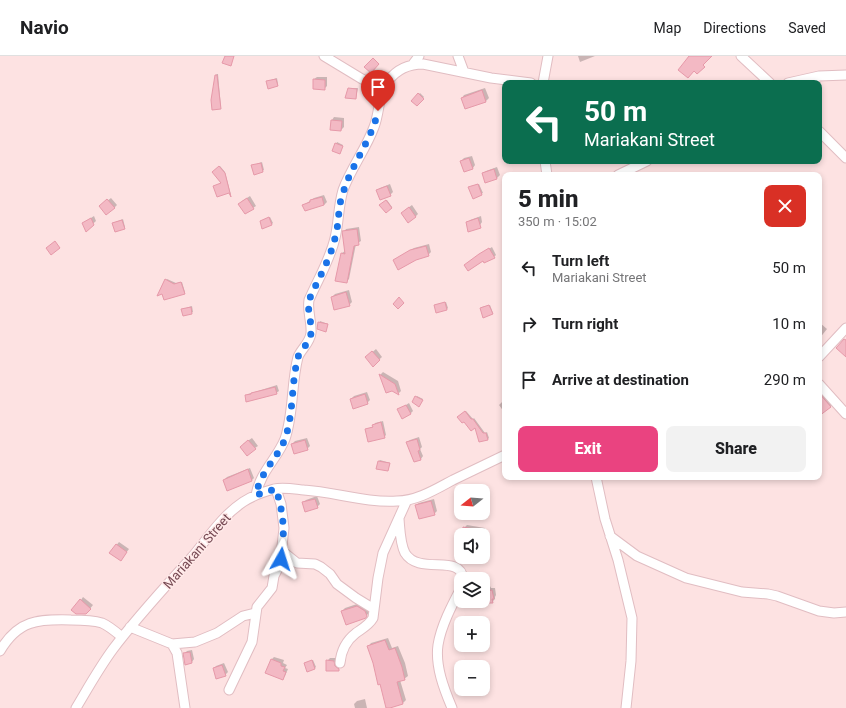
<!DOCTYPE html>
<meta charset="utf-8">
<style>
:root{--surface:#fff;--page:#f2f2f2;--text:#202124;--muted:#757577;--line:#e0e0e0;--accent:#ea4380}
body{margin:0;font-family:Roboto,sans-serif;background:var(--page);color:var(--text);height:100vh;display:flex;flex-direction:column;font-size:15px;white-space:nowrap}
*{box-sizing:border-box;margin:0}
p{font-size:13px;color:var(--muted)}
.icon{flex:none;width:22px;height:22px;fill:none;stroke:currentColor;stroke-width:2;stroke-linecap:round;stroke-linejoin:round}
.map{position:relative;flex:1;overflow:hidden}
.side{position:absolute;left:502px;top:116px;width:320px;height:308px;display:flex;flex-direction:column;background:var(--surface);border-radius:8px;box-shadow:0 2px 6px #0003}
.side>*{flex:none}
.hud{position:absolute;left:502px;top:24px;width:320px;height:84px;border-radius:8px;box-shadow:0 2px 6px #0003;background:#0b6e4f;color:#fff;overflow:hidden}
.needle{width:26px;rotate:253deg}
.buttons{position:absolute;left:454px;top:428px;display:grid;gap:8px}
.buttons a{display:grid;place-items:center;width:36px;height:36px;border-radius:8px;background:var(--surface);box-shadow:0 2px 6px #0003;font-size:20px}
.pin{position:absolute;display:grid;place-items:center;width:34px;height:34px;color:#fff;margin:-41px -17px;border-radius:50% 50% 50% 0;rotate:-45deg;box-shadow:0 0 4px #0007}
.pin .icon{rotate:45deg}
.me{position:absolute;width:44px;margin:-22px;rotate:6deg;stroke-linejoin:round;filter:drop-shadow(0 0 3px #0008)}
.turn{display:flex;align-items:center;gap:14px;height:84px;padding:0 16px;font-size:18px}
.turn .icon{width:52px;height:52px;stroke-width:2.5}
.turn b{display:block;font-size:28px;line-height:34px}
.round{display:grid;place-items:center;flex:none;width:42px;height:42px;border-radius:8px;background:var(--page)}
.head{display:flex;align-items:center;justify-content:space-between;height:68px;padding:0 16px}
h1{font-size:24px;font-weight:800;line-height:30px}
.cta{display:flex;gap:8px;margin-top:auto;padding:8px 16px}
.cta a{flex:1;height:46px;border-radius:8px;background:var(--accent);color:#fff;font-size:16px;font-weight:800;line-height:46px;text-align:center}
.cta a+a{background:var(--page);color:var(--text)}
ul{padding:0;list-style:none}
li{display:flex;align-items:center;gap:12px;height:56px;padding:0 16px}
li div{flex:1}
li b{display:block;font-size:15px}
li em{font-style:normal}
header{display:flex;align-items:center;gap:24px;box-sizing:border-box;height:56px;padding:0 20px;background:var(--surface);border-bottom:1px solid var(--line)}
header strong{font-size:19px}
nav{display:flex;gap:22px;margin-inline-start:auto;font-size:14px}
.map>svg:first-child{display:block}
.shadow{fill:#0003}
.building{fill:#f3b9c4;stroke:#e699a9}
.lines{fill:none;stroke-linecap:round;stroke-linejoin:round}
.minor-casing{stroke:#e1bdc2;stroke-width:11}
.minor{stroke:#fff;stroke-width:9}
.route{stroke:#1a73e8;stroke-width:7;stroke-dasharray:0 12.6}
.labels{text-anchor:middle;dominant-baseline:central;stroke-width:3;stroke-linejoin:round;paint-order:stroke}
.street-label{font-size:13px;fill:#754852;stroke:#ffe9e8}
</style>
<header>
<strong>Navio</strong>
<nav><a>Map</a><a>Directions</a><a>Saved</a></nav>
</header>
<div class="map">
<svg width="846" height="652" viewBox="0 0 846 652">
<rect width="100%" height="100%" fill="#fde2e2"/>
<path class="shadow" d="M 578,0 L 595,0 L 580,6 Z
M 217,18 L 218,18 L 221,51 L 220,52 L 216,19 Z
M 317,21 L 327,21 L 327,30 L 324,33 L 314,23 Z
M 277,22 L 278,28 L 277,30 L 268,25 Z
M 351,32 L 358,32 L 356,42 L 347,41 Z
M 485,32 L 489,42 L 486,45 L 465,52 L 462,42 L 464,39 Z
M 420,37 L 424,41 L 417,49 L 412,45 Z
M 334,61 L 344,62 L 344,71 L 341,74 L 332,64 Z
M 337,86 L 343,89 L 340,96 L 333,94 Z
M 472,100 L 475,109 L 473,112 L 465,114 L 461,105 L 464,102 Z
M 262,106 L 264,114 L 255,118 L 254,109 Z
M 220,110 L 225,116 L 231,139 L 213,116 Z
M 497,111 L 500,119 L 497,122 L 486,126 L 483,117 L 486,115 Z
M 390,128 L 393,136 L 390,139 L 377,134 L 380,132 Z
M 479,128 L 483,137 L 474,141 L 471,130 Z
M 324,139 L 327,146 L 324,149 L 304,149 L 314,142 Z
M 250,140 L 256,150 L 253,152 L 242,145 Z
M 111,142 L 117,149 L 114,152 L 103,148 Z
M 387,144 L 392,151 L 386,156 L 380,149 Z
M 412,149 L 418,158 L 415,161 L 405,154 Z
M 94,160 L 96,165 L 86,174 L 83,167 Z
M 481,160 L 482,166 L 480,169 L 467,167 L 470,164 Z
M 270,161 L 273,167 L 272,168 L 261,165 Z
M 123,163 L 125,171 L 124,172 L 113,167 Z
M 359,171 L 361,185 L 356,188 L 349,223 L 346,226 L 337,224 L 342,197 L 345,195 L 344,176 L 346,173 Z
M 429,188 L 431,196 L 428,199 L 415,203 L 394,204 L 414,192 Z
M 492,191 L 496,199 L 494,201 L 467,207 Z
M 167,223 L 176,227 L 182,226 L 185,236 L 184,237 L 166,224 Z
M 349,234 L 352,246 L 349,249 L 332,241 L 335,238 Z
M 446,246 L 448,252 L 447,253 L 435,249 Z
M 490,249 L 493,257 L 492,258 L 482,251 Z
M 192,250 L 193,256 L 184,259 L 183,253 Z
M 320,265 L 328,268 L 325,275 L 318,273 Z
M 819,266 L 827,273 L 819,283 Z
M 376,293 L 382,301 L 373,309 L 369,299 Z
M 383,316 L 398,325 L 401,335 L 399,337 L 393,334 L 386,336 L 380,319 Z
M 277,329 L 279,335 L 276,337 L 246,340 L 248,338 Z
M 819,332 L 833,348 L 819,359 Z
M 367,336 L 370,344 L 367,347 L 351,343 L 354,340 Z
M 417,340 L 423,343 L 420,349 L 413,346 Z
M 505,343 L 505,355 L 504,356 L 499,349 Z
M 409,347 L 413,355 L 410,358 L 398,354 Z
M 466,355 L 473,363 L 474,362 L 485,377 L 487,376 L 489,382 L 488,383 L 475,371 L 458,361 Z
M 383,365 L 386,379 L 384,381 L 366,374 L 374,370 L 375,367 Z
M 419,381 L 422,391 L 420,393 L 423,400 L 421,403 L 414,405 L 407,386 L 410,384 Z
M 252,382 L 258,390 L 255,392 L 243,388 Z
M 307,382 L 310,390 L 307,393 L 292,388 L 295,385 Z
M 380,404 L 390,407 L 388,414 L 379,405 Z
M 250,412 L 254,422 L 251,425 L 224,424 L 227,421 Z
M 481,429 L 482,435 L 461,435 L 461,447 L 459,447 L 456,435 L 458,433 Z
M 317,440 L 320,448 L 317,451 L 303,447 L 306,444 Z
M 434,443 L 437,455 L 434,458 L 416,449 L 419,447 Z
M 467,469 L 485,472 L 483,483 L 483,479 L 463,479 L 464,472 Z
M 119,486 L 129,493 L 123,501 L 110,497 Z
M 461,501 L 478,501 L 478,502 L 475,504 L 462,507 Z
M 490,530 L 491,532 L 495,532 L 496,539 L 495,541 L 495,543 L 492,546 L 481,547 L 481,545 L 483,545 L 483,531 Z
M 83,541 L 93,549 L 89,554 L 81,544 Z
M 360,547 L 368,552 L 369,557 L 365,561 L 342,555 L 345,552 Z
M 388,582 L 392,592 L 398,590 L 405,607 L 408,620 L 404,623 L 400,624 L 406,644 L 403,647 L 381,627 L 368,591 L 371,587 Z
M 192,594 L 194,603 L 192,606 L 184,598 L 187,595 Z
M 274,601 L 284,604 L 283,607 L 287,609 L 285,612 L 288,613 L 285,620 L 282,623 L 272,603 Z
M 330,602 L 337,602 L 341,610 L 338,614 L 327,605 Z
M 313,604 L 316,611 L 315,612 L 305,607 Z
M 224,607 L 228,616 L 225,619 L 214,613 L 216,610 Z
M 365,643 L 367,652 L 355,652 L 354,648 L 357,645 Z"/>
<path class="building" d="M 225,0 L 234,0 L 231,10 L 222,7 Z
M 689,0 L 712,0 L 703,9 L 705,11 L 697,18 L 694,15 L 688,22 L 678,14 Z
M 373,2 L 379,8 L 371,17 L 364,11 Z
M 215,19 L 217,19 L 221,53 L 212,54 L 211,44 Z
M 276,23 L 278,30 L 268,33 L 266,25 Z
M 313,23 L 325,24 L 325,34 L 313,33 Z
M 348,32 L 357,33 L 356,43 L 345,42 Z
M 482,34 L 486,46 L 465,53 L 461,42 Z
M 418,37 L 424,43 L 417,50 L 411,45 Z
M 331,64 L 342,65 L 341,75 L 330,74 Z
M 335,87 L 343,90 L 340,98 L 332,95 Z
M 469,102 L 473,113 L 464,116 L 460,105 Z
M 261,107 L 263,116 L 254,119 L 251,109 Z
M 219,110 L 225,117 L 231,141 L 229,137 L 217,141 L 213,130 L 221,127 L 212,116 Z
M 494,113 L 497,123 L 485,127 L 482,117 Z
M 478,128 L 482,139 L 473,143 L 468,131 Z
M 387,130 L 391,140 L 380,144 L 376,134 Z
M 322,141 L 324,149 L 305,155 L 302,149 L 310,146 L 310,144 Z
M 247,142 L 254,153 L 245,158 L 238,148 Z
M 107,143 L 115,152 L 106,159 L 99,150 Z
M 386,144 L 392,152 L 386,157 L 379,149 Z
M 409,151 L 416,161 L 408,167 L 401,157 Z
M 269,161 L 272,169 L 262,173 L 260,165 Z
M 91,162 L 94,169 L 86,176 L 82,167 Z
M 478,162 L 481,172 L 468,176 L 466,166 Z
M 122,164 L 125,173 L 115,176 L 112,167 Z
M 357,173 L 359,189 L 354,190 L 347,227 L 335,225 L 341,197 L 345,198 L 342,175 Z
M 55,185 L 60,192 L 51,199 L 46,192 Z
M 426,190 L 429,200 L 416,204 L 398,214 L 393,204 L 410,194 Z
M 489,192 L 495,202 L 484,207 L 483,205 L 468,215 L 464,209 L 479,198 Z
M 165,223 L 174,228 L 181,226 L 185,238 L 164,244 L 162,238 L 157,240 Z
M 346,236 L 350,250 L 334,254 L 331,241 Z
M 399,241 L 404,247 L 398,253 L 393,248 Z
M 445,246 L 447,254 L 436,257 L 434,249 Z
M 489,249 L 493,258 L 483,262 L 480,252 Z
M 191,251 L 192,258 L 183,260 L 181,253 Z
M 318,266 L 328,268 L 326,276 L 317,273 Z
M 844,283 L 846,284 L 846,301 L 836,292 Z
M 372,295 L 380,304 L 373,311 L 365,301 Z
M 379,318 L 395,328 L 399,339 L 392,335 L 386,337 Z
M 275,331 L 277,338 L 246,346 L 245,339 L 251,338 L 251,337 Z
M 819,337 L 831,351 L 819,360 Z
M 365,338 L 368,348 L 353,353 L 350,343 Z
M 415,340 L 423,344 L 419,351 L 412,346 Z
M 406,349 L 411,358 L 402,363 L 397,353 Z
M 465,355 L 471,363 L 473,363 L 483,377 L 486,377 L 488,384 L 479,386 L 475,372 L 471,375 L 464,366 L 462,367 L 457,361 Z
M 381,366 L 385,382 L 368,386 L 365,373 L 373,371 L 372,369 Z
M 417,383 L 420,394 L 418,395 L 421,404 L 414,406 L 406,386 Z
M 248,384 L 256,393 L 247,400 L 240,391 Z
M 305,384 L 308,394 L 294,398 L 291,388 Z
M 378,405 L 390,407 L 388,415 L 376,413 Z
M 248,413 L 252,425 L 227,435 L 223,424 Z
M 315,443 L 318,452 L 305,456 L 302,446 Z
M 431,445 L 435,459 L 419,463 L 415,449 Z
M 463,471 L 485,475 L 484,479 L 462,479 Z
M 116,488 L 127,496 L 121,505 L 109,497 Z
M 492,534 L 494,543 L 492,543 L 493,547 L 483,547 L 483,536 Z
M 80,543 L 91,553 L 86,558 L 76,558 L 71,554 Z
M 357,550 L 365,555 L 367,560 L 366,562 L 346,569 L 341,555 Z
M 385,584 L 389,594 L 395,592 L 402,611 L 405,624 L 397,626 L 403,648 L 390,652 L 386,652 L 380,628 L 378,629 L 373,607 L 367,590 Z
M 190,596 L 192,607 L 185,609 L 183,597 Z
M 271,603 L 281,607 L 281,610 L 285,611 L 283,615 L 286,616 L 283,624 L 265,617 Z
M 312,604 L 315,613 L 307,616 L 304,607 Z
M 326,604 L 334,605 L 335,610 L 339,613 L 339,615 L 326,615 Z
M 222,609 L 226,620 L 216,623 L 213,612 Z"/>
<g class="lines">
<g class="minor-casing">
<path id="minor" d="M 324,0 L 362,23 L 384,32
M 458,0 L 464,16
M 741,0 L 770,27
M 413,8 L 419,0
M 543,27 L 548,0
M 788,27 L 819,20 L 846,19
M 819,75 L 846,102
M 545,105 L 547,119
M 618,119 L 647,105
M 819,301 L 846,272
M 819,328 L 846,358
M 596,421 L 605,463 L 618,504 L 632,562 L 631,605 L 626,652
M 256,439 C 260,416 277,403 285,383 C 294,356 291,328 298,301 C 301,293 310,287 311,277 C 312,266 307,255 309,244 C 318,223 330,204 335,182 C 339,166 338,151 343,134 C 351,112 366,93 374,71 C 380,56 378,38 388,25 C 397,13 409,8 423,8 L 491,22 L 531,27
M 399,463 C 400,474 400,487 405,497 C 419,520 461,497 463,523
M 610,480 L 637,500 L 686,522 L 742,536 L 768,538 L 777,540 L 819,555 L 834,557 L 846,556
M 282,495 L 297,507 L 315,508 L 321,511 L 330,518 L 337,528 L 356,542 L 374,553
M 130,571 L 172,588 L 195,586 L 217,577 L 243,560 L 255,557
M 172,588 L 177,597 L 185,652
M 0,595 C 18,564 38,563 71,564 C 81,564 92,564 102,567 C 109,570 116,576 122,581
M 340,607 C 341,595 347,584 356,577 C 363,572 369,569 373,562 L 378,522 L 383,497 L 407,444
M 229,634 L 252,586 L 257,551 L 272,532 L 274,520 L 280,508 L 284,472 L 281,448 L 276,433
M 76,652 C 88,632 99,612 113,593 C 137,561 165,531 192,501 C 208,482 222,460 243,446 C 252,440 263,436 274,433 C 283,431 294,433 304,434 C 335,436 366,447 397,445 C 417,445 436,433 453,424 C 470,416 488,407 505,399
M 452,652 C 444,633 435,610 438,589 C 441,570 452,549 461,532"/>
</g>
<use href="#minor" class="minor"/>
</g>
<g class="lines">
<path class="route" d="M 281,503 C 285,476 284,459 276,433 L 256,439 C 260,416 277,403 285,383 C 294,356 291,328 298,301 C 301,293 310,287 311,277 C 312,266 307,255 309,244 C 318,223 330,204 335,182 C 340,165 337,151 344,134 C 353,106 372,83 378,55"/>
</g>
<g class="labels">
<g class="street-label">
<text transform="translate(197 495) rotate(-49)">Mariakani Street</text>
</g>
</g>
</svg>
<div class="buttons">
<a><svg class="needle" viewBox="-14 -14 28 28"><path d="M0-13l5 13h-10z" fill="#e53935"/><path d="M0 13l5-13h-10z" fill="#757577"/></svg></a>
<a><svg class="icon" aria-label="sound" viewBox="0 0 24 24"><path d="M4 9h4l5-4v14l-5-4H4zM17 9q2 3 0 6"/></svg></a>
<a><svg class="icon" aria-label="layers" viewBox="0 0 24 24"><path d="M12 4l9 5-9 5-9-5zM3 14l9 5 9-5"/></svg></a>
<a>+</a>
<a>−</a>
</div>
<div class="pin" style="left:378px;top:55px;background:#d93025"><svg class="icon" aria-label="arrive" viewBox="0 0 24 24"><path d="M6 21V4h12l-3 4 3 4H6"/></svg></div>
<svg class="me" style="left:281px;top:503px" viewBox="-20 -20 40 40"><path d="M0-17L14 15 0 8-14 15z" fill="#1a73e8" stroke="#fff" stroke-width="4"/></svg>
<div class="hud">
<div class="turn"><svg class="icon" aria-label="left" viewBox="0 0 24 24"><path d="M17 20v-9H6M10 6l-5 5 5 5"/></svg><div><b>50 m</b>Mariakani Street</div></div>
</div>
<section class="side">
<div class="head"><div><h1>5 min</h1><p>350 m · 15:02</p></div><a class="round" style="background:#d93025;color:#fff"><svg class="icon" aria-label="close" viewBox="0 0 24 24"><path d="M6 6l12 12M18 6L6 18"/></svg></a></div>
<ul>
<li><svg class="icon" aria-label="left" viewBox="0 0 24 24"><path d="M17 20v-9H6M10 6l-5 5 5 5"/></svg><div><b>Turn left</b><p>Mariakani Street</p></div><em>50 m</em></li>
<li><svg class="icon" aria-label="right" viewBox="0 0 24 24"><path d="M7 20v-9h11M14 6l5 5-5 5"/></svg><div><b>Turn right</b></div><em>10 m</em></li>
<li><svg class="icon" aria-label="arrive" viewBox="0 0 24 24"><path d="M6 21V4h12l-3 4 3 4H6"/></svg><div><b>Arrive at destination</b></div><em>290 m</em></li>
</ul>
<div class="cta"><a>Exit</a><a>Share</a></div>
</section>
</div>
